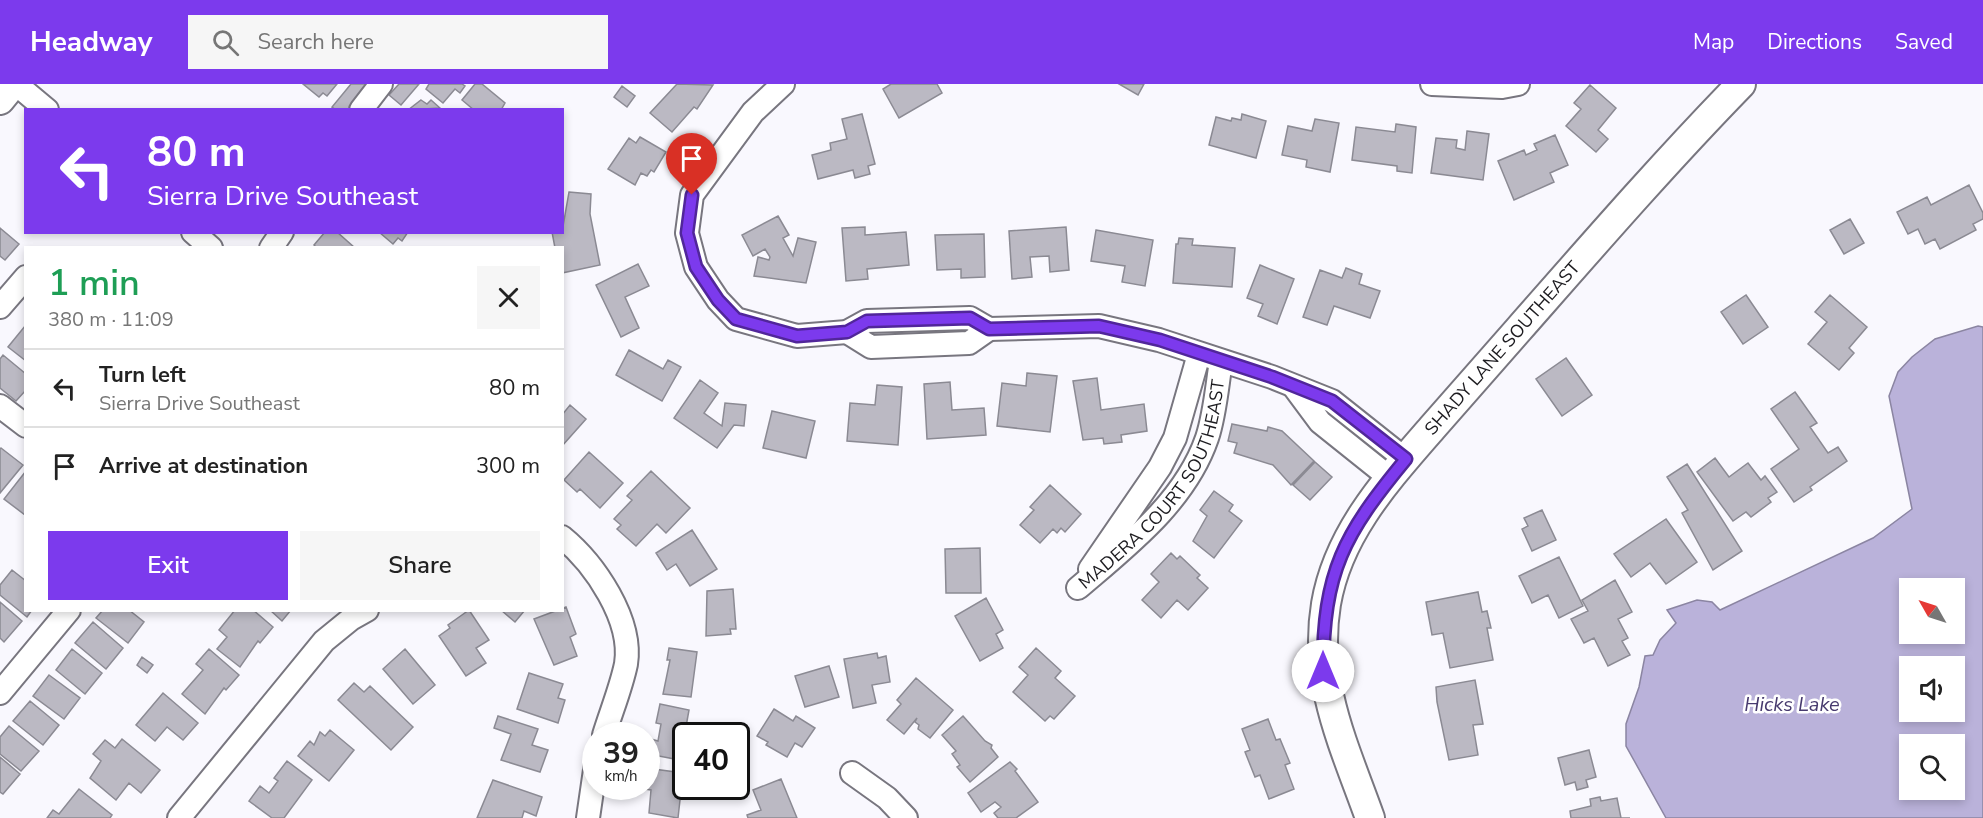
<!DOCTYPE html>
<meta charset="utf-8">
<style>
:root{--surface:#fff;--page:#f6f6f6;--text:#222;--muted:#767676;--line:#e0e0e0;--accent:#7c3aed}
body{margin:0;font-family:"Nunito Sans",sans-serif;background:var(--page);color:var(--text);height:100vh;display:flex;flex-direction:column;font-size:22px;white-space:nowrap}
*{box-sizing:border-box;margin:0}
p{font-size:20px;color:var(--muted)}
.icon{flex:none;width:33px;height:33px;fill:none;stroke:currentColor;stroke-width:2;stroke-linecap:round;stroke-linejoin:round}
.map{position:relative;flex:1;overflow:hidden}
.panel{position:absolute;left:24px;top:162px;width:540px;height:366px;display:flex;flex-direction:column;background:var(--surface);border-radius:0px;box-shadow:0 3px 9px #0003}
.panel>*{flex:none}
.banner{position:absolute;left:24px;top:24px;width:540px;height:126px;border-radius:0px;box-shadow:0 3px 9px #0003;background:#7c3aed;color:#fff;overflow:hidden}
.needle{width:39px;rotate:309deg}
.tools{position:absolute;left:1899px;top:494px;display:grid;gap:12px}
.tools a{display:grid;place-items:center;width:66px;height:66px;border-radius:0px;background:var(--surface);box-shadow:0 3px 9px #0003;font-size:30px}
.speed{position:absolute;left:582px;top:638px;display:flex;gap:12px;font-size:30px;font-weight:700;text-align:center}
.speed>*{display:grid;place-content:center;width:78px;height:78px;border-radius:50%;background:var(--surface);box-shadow:0 3px 9px #0003;line-height:1}
.speed small{font-size:15px;font-weight:400}
.speed .limit{border:3px solid #111;border-radius:9px;background:#fff;color:#111}
.pin{position:absolute;display:grid;place-items:center;width:51px;height:51px;color:#fff;margin:-62px -26px;border-radius:50% 50% 50% 0;rotate:-45deg;box-shadow:0 0 6px #0007}
.pin .icon{rotate:45deg}
.me{position:absolute;width:66px;margin:-33px;rotate:0deg;stroke-linejoin:round;filter:drop-shadow(0 0 4px #0008)}
.turn{display:flex;align-items:center;gap:21px;height:126px;padding:0 24px;font-size:27px}
.turn .icon{width:78px;height:78px;stroke-width:2.5}
.turn b{display:block;font-size:42px;line-height:51px}
.round{display:grid;place-items:center;flex:none;width:63px;height:63px;border-radius:0px;background:var(--page)}
.overview{display:flex;align-items:center;justify-content:space-between;height:102px;padding:0 24px}
h1{font-size:36px;font-weight:600;line-height:45px;color:#1e9e55}
.button{display:flex;gap:12px;margin-top:auto;padding:12px 24px}
.button a{flex:1;height:69px;border-radius:0px;background:var(--accent);color:#fff;font-size:24px;font-weight:600;line-height:69px;text-align:center}
.button a+a{background:var(--page);color:var(--text)}
ul{padding:0;list-style:none}
li{display:flex;align-items:center;gap:18px;height:78px;padding:0 24px;border-top:2px solid var(--line)}
li div{flex:1}
li b{display:block;font-size:22px}
li em{font-style:normal}
header{display:flex;align-items:center;gap:36px;box-sizing:border-box;height:84px;padding:0 30px;background:var(--accent);color:#fff}
header strong{font-size:28px}
nav{display:flex;gap:33px;margin-inline-start:auto;font-size:21px}
.search{width:420px;height:54px;background:var(--page);display:flex;align-items:center;gap:15px;box-sizing:border-box;padding:0 21px;border-radius:0px;color:var(--muted);font-size:22px}
.map>svg:first-child{display:block}
.water{fill:#bab2da;stroke:#8b85a2;stroke-width:1.5;fill-rule:evenodd}
.building{fill:#bbb9c3;stroke:#8b8a93;stroke-width:1.5}
.lines{fill:none;stroke-linecap:round;stroke-linejoin:round}
.minor-casing{stroke:#78767f;stroke-width:26}
.tertiary-casing{stroke:#78767f;stroke-width:32}
.minor{stroke:#fff;stroke-width:22}
.tertiary{stroke:#fff;stroke-width:28}
.route-casing{stroke:#51269a;stroke-width:15}
.route{stroke:#7c3aed;stroke-width:10}
.labels{text-anchor:middle;dominant-baseline:central;stroke-width:5;stroke-linejoin:round;paint-order:stroke}
.street-label{font-size:18px;fill:#1c1b1f;stroke:#fff}
.water-label{font-size:20px;font-style:italic;fill:#473a6e;stroke:#fff}
</style>
<header>
<strong>Headway</strong>
<div class="search"><svg class="icon" aria-label="search" viewBox="0 0 24 24"><circle cx="10" cy="10" r="6"/><path d="M15 15l6 6"/></svg>Search here</div>
<nav><a>Map</a><a>Directions</a><a>Saved</a></nav>
</header>
<div class="map">
<svg width="1983" height="734" viewBox="0 0 1983 734">
<rect width="100%" height="100%" fill="#f9f8fe"/>
<path class="water" d="M 1978,242 L 1983,243 L 1983,734 L 1666,734 L 1626,662 L 1626,640 L 1639,603 L 1645,572 L 1653,571 L 1660,556 L 1676,539 L 1667,526 L 1697,516 L 1712,518 L 1720,526 L 1873,454 L 1912,425 L 1889,312 L 1898,288 L 1912,273 L 1935,255 ZM 1910,504 L 1954,504 L 1954,549 L 1910,549 ZM 1910,582 L 1954,582 L 1954,627 L 1910,627 ZM 1910,660 L 1954,660 L 1954,705 L 1910,705 Z"/>
<path class="building" d="M 303,0 L 337,0 L 327,12 L 323,9 L 319,13 Z
M 351,0 L 371,0 L 350,26 L 336,26 L 332,23 Z
M 399,0 L 419,0 L 401,21 L 389,11 Z
M 429,0 L 462,0 L 465,2 L 460,9 L 455,5 L 443,19 L 426,5 Z
M 475,0 L 482,0 L 505,19 L 501,26 L 474,26 L 462,16 Z
M 677,0 L 713,1 L 697,25 L 694,23 L 672,48 L 650,29 Z
M 891,0 L 937,0 L 942,9 L 899,34 L 883,5 Z
M 1119,0 L 1144,0 L 1138,11 Z
M 1590,1 L 1616,24 L 1598,46 L 1608,55 L 1596,68 L 1566,42 L 1581,25 L 1574,19 Z
M 622,2 L 635,12 L 627,23 L 614,13 Z
M 421,16 L 427,20 L 431,16 L 440,24 L 408,26 Z
M 862,30 L 875,80 L 868,82 L 870,90 L 855,94 L 853,86 L 818,95 L 812,71 L 831,66 L 830,59 L 847,55 L 842,35 Z
M 1242,30 L 1266,37 L 1256,74 L 1209,61 L 1216,33 L 1231,37 L 1232,34 L 1241,36 Z
M 1315,35 L 1339,39 L 1330,88 L 1306,83 L 1307,76 L 1282,71 L 1288,42 L 1312,47 Z
M 1396,40 L 1416,43 L 1412,89 L 1397,87 L 1397,82 L 1352,76 L 1356,43 L 1395,48 Z
M 1467,47 L 1489,50 L 1483,96 L 1431,89 L 1436,54 L 1457,56 L 1456,64 L 1465,66 Z
M 1555,51 L 1568,81 L 1550,89 L 1554,98 L 1514,116 L 1498,77 L 1524,66 L 1526,71 L 1537,66 L 1534,60 Z
M 640,53 L 666,68 L 654,88 L 651,86 L 647,92 L 641,89 L 635,101 L 608,85 L 629,54 L 636,59 Z
M 1969,101 L 1983,129 L 1983,135 L 1973,140 L 1976,146 L 1940,165 L 1935,155 L 1925,160 L 1918,145 L 1908,150 L 1897,128 L 1927,113 L 1931,121 Z
M 569,108 L 591,110 L 590,130 L 600,181 L 562,189 L 562,164 L 555,164 L 552,148 L 562,148 Z
M 778,132 L 789,151 L 783,154 L 793,172 L 798,154 L 816,158 L 806,199 L 754,192 L 758,173 L 769,176 L 770,173 L 765,165 L 753,172 L 742,151 Z
M 1850,135 L 1864,159 L 1844,170 L 1830,146 Z
M 865,143 L 865,151 L 906,148 L 909,181 L 867,185 L 868,195 L 846,197 L 842,144 Z
M 1066,143 L 1069,186 L 1050,188 L 1049,172 L 1030,173 L 1032,193 L 1012,195 L 1009,147 Z
M 0,144 L 19,160 L 5,176 L 0,172 Z
M 1096,146 L 1153,156 L 1145,202 L 1122,198 L 1125,182 L 1091,177 Z
M 325,148 L 337,148 L 355,164 L 317,164 L 314,161 Z
M 379,148 L 408,148 L 402,157 L 398,154 L 393,160 Z
M 984,150 L 985,193 L 961,194 L 961,185 L 937,186 L 935,151 Z
M 1179,154 L 1193,155 L 1192,161 L 1235,164 L 1232,203 L 1173,199 L 1176,160 L 1178,160 Z
M 638,180 L 649,202 L 625,213 L 639,244 L 621,253 L 596,201 Z
M 1260,181 L 1294,195 L 1277,240 L 1258,232 L 1263,220 L 1247,214 Z
M 1346,184 L 1362,190 L 1359,200 L 1380,207 L 1370,234 L 1334,222 L 1327,241 L 1303,233 L 1320,186 L 1342,194 Z
M 1746,211 L 1768,243 L 1743,260 L 1721,228 Z
M 1830,211 L 1867,243 L 1849,264 L 1854,269 L 1839,286 L 1808,260 L 1827,238 L 1815,228 Z
M 25,242 L 26,243 L 26,277 L 8,263 Z
M 629,266 L 663,285 L 668,276 L 681,283 L 662,317 L 616,291 Z
M 3,271 L 26,290 L 26,306 L 16,317 L 0,304 L 0,275 Z
M 1566,274 L 1592,311 L 1562,332 L 1536,295 Z
M 1027,289 L 1057,292 L 1050,348 L 997,342 L 1002,299 L 1026,302 Z
M 1097,294 L 1101,326 L 1144,320 L 1147,347 L 1121,351 L 1122,358 L 1104,360 L 1103,354 L 1083,356 L 1073,297 Z
M 700,296 L 718,309 L 704,329 L 722,342 L 725,319 L 746,321 L 744,342 L 734,341 L 717,364 L 674,334 Z
M 950,298 L 952,326 L 984,324 L 986,351 L 927,355 L 924,300 Z
M 877,301 L 902,303 L 898,361 L 847,357 L 850,319 L 875,321 Z
M 1795,308 L 1817,339 L 1810,343 L 1828,369 L 1838,363 L 1847,377 L 1810,403 L 1812,406 L 1794,418 L 1771,385 L 1799,365 L 1771,325 Z
M 570,321 L 586,335 L 562,362 L 562,331 Z
M 772,327 L 815,337 L 806,374 L 763,364 Z
M 1232,340 L 1267,347 L 1268,343 L 1282,347 L 1314,377 L 1291,401 L 1273,381 L 1234,369 L 1237,359 L 1228,357 Z
M 1,364 L 23,381 L 0,409 L 0,365 Z
M 589,368 L 623,399 L 600,424 L 580,405 L 577,408 L 564,396 Z
M 1715,374 L 1729,393 L 1748,379 L 1761,396 L 1765,392 L 1777,408 L 1768,414 L 1771,418 L 1751,433 L 1746,428 L 1733,437 L 1697,388 Z
M 1315,378 L 1332,393 L 1310,416 L 1293,401 Z
M 1687,380 L 1742,467 L 1713,486 L 1682,429 L 1688,426 L 1667,393 Z
M 26,387 L 26,431 L 25,431 L 4,415 Z
M 651,387 L 690,424 L 666,449 L 657,440 L 636,462 L 617,445 L 621,441 L 614,435 L 632,416 L 627,412 Z
M 1050,401 L 1081,430 L 1065,448 L 1061,444 L 1057,449 L 1053,445 L 1040,459 L 1020,441 L 1034,426 L 1030,423 Z
M 1214,407 L 1233,421 L 1229,427 L 1242,437 L 1214,474 L 1193,457 L 1207,432 L 1200,426 Z
M 1542,426 L 1556,456 L 1532,467 L 1522,445 L 1528,442 L 1524,434 Z
M 1666,435 L 1697,478 L 1666,500 L 1650,479 L 1631,493 L 1614,470 Z
M 692,446 L 717,485 L 690,502 L 676,480 L 667,486 L 656,469 Z
M 980,464 L 981,509 L 946,509 L 945,465 Z
M 1171,469 L 1177,475 L 1180,472 L 1200,491 L 1197,494 L 1208,504 L 1188,526 L 1177,516 L 1161,534 L 1142,516 L 1159,498 L 1151,490 Z
M 1559,473 L 1583,522 L 1559,534 L 1548,511 L 1532,519 L 1519,492 Z
M 12,486 L 26,497 L 26,526 L 32,526 L 27,533 L 0,511 L 0,501 Z
M 1615,496 L 1632,528 L 1618,535 L 1628,554 L 1622,557 L 1630,571 L 1608,582 L 1594,554 L 1584,559 L 1571,535 L 1588,527 L 1582,516 Z
M 733,505 L 736,545 L 730,545 L 731,550 L 706,552 L 707,507 Z
M 1478,508 L 1482,528 L 1487,527 L 1491,544 L 1487,544 L 1493,576 L 1450,584 L 1443,549 L 1432,551 L 1426,518 Z
M 986,514 L 1003,546 L 996,550 L 1003,564 L 980,577 L 955,532 Z
M 0,518 L 22,537 L 4,558 L 0,554 Z
M 566,523 L 576,550 L 570,553 L 577,572 L 554,581 L 534,535 Z
M 103,526 L 129,526 L 144,538 L 128,559 L 96,534 Z
M 235,526 L 253,526 L 273,543 L 260,559 L 258,557 L 240,583 L 217,565 L 227,553 L 219,546 Z
M 270,526 L 291,526 L 282,537 Z
M 469,526 L 489,556 L 476,564 L 486,579 L 466,592 L 439,552 L 450,544 L 448,541 Z
M 501,526 L 525,526 L 515,538 Z
M 93,538 L 123,564 L 106,585 L 75,559 Z
M 669,564 L 697,568 L 691,613 L 663,610 L 670,576 L 667,576 Z
M 1036,564 L 1061,587 L 1055,594 L 1075,612 L 1054,635 L 1050,632 L 1045,637 L 1013,608 L 1028,591 L 1019,583 Z
M 72,565 L 102,589 L 85,610 L 56,586 Z
M 209,565 L 239,591 L 226,606 L 224,604 L 205,630 L 182,610 L 203,586 L 196,580 Z
M 405,565 L 435,601 L 413,620 L 383,585 Z
M 877,569 L 878,574 L 886,572 L 890,598 L 872,601 L 876,619 L 853,624 L 844,575 Z
M 142,573 L 153,581 L 147,589 L 137,581 Z
M 829,582 L 839,613 L 805,623 L 795,592 Z
M 529,589 L 563,600 L 558,614 L 565,616 L 558,639 L 517,625 Z
M 49,591 L 80,614 L 64,635 L 33,612 Z
M 916,594 L 953,626 L 930,654 L 918,645 L 919,641 L 915,638 L 917,634 L 904,650 L 887,636 L 901,620 L 897,616 Z
M 1475,596 L 1483,640 L 1473,641 L 1478,671 L 1449,676 L 1437,618 L 1436,603 Z
M 354,599 L 364,608 L 370,602 L 413,643 L 391,666 L 338,616 Z
M 163,609 L 198,639 L 183,656 L 167,643 L 155,657 L 136,641 Z
M 30,617 L 59,641 L 43,661 L 13,637 Z
M 660,620 L 689,626 L 680,676 L 648,670 L 651,655 L 658,657 L 661,640 L 656,639 Z
M 774,625 L 793,637 L 796,632 L 815,644 L 802,663 L 795,659 L 787,673 L 766,661 L 768,658 L 757,652 Z
M 498,632 L 538,645 L 532,661 L 548,666 L 540,688 L 501,676 L 511,650 L 494,644 Z
M 963,632 L 985,657 L 992,661 L 991,664 L 998,673 L 970,698 L 957,683 L 960,681 L 952,670 L 956,667 L 942,651 Z
M 1268,635 L 1276,656 L 1280,655 L 1290,679 L 1285,681 L 1294,705 L 1269,715 L 1260,691 L 1255,693 L 1245,668 L 1250,666 L 1242,645 Z
M 9,642 L 39,667 L 21,687 L 0,670 L 0,653 Z
M 330,646 L 354,666 L 329,697 L 298,672 L 310,657 L 314,661 L 320,648 L 325,652 Z
M 122,655 L 160,686 L 141,709 L 129,699 L 116,716 L 90,694 L 101,677 L 93,670 L 105,656 L 115,664 Z
M 1589,666 L 1596,693 L 1586,696 L 1588,703 L 1577,706 L 1575,698 L 1565,701 L 1558,674 Z
M 0,673 L 20,690 L 3,710 L 0,708 Z
M 287,677 L 312,696 L 284,734 L 272,734 L 249,717 L 260,702 L 269,709 L 278,697 L 274,694 Z
M 1010,678 L 1017,685 L 1015,687 L 1038,718 L 1016,734 L 998,734 L 994,729 L 1001,723 L 995,718 L 981,728 L 968,709 Z
M 646,684 L 683,689 L 678,734 L 649,729 L 651,706 L 638,704 L 638,702 L 646,702 Z
M 781,695 L 797,734 L 748,734 L 747,731 L 761,726 L 753,706 Z
M 493,696 L 542,713 L 536,732 L 524,727 L 522,734 L 477,734 Z
M 79,705 L 112,731 L 110,734 L 47,734 L 53,726 L 59,730 Z
M 1600,713 L 1601,717 L 1617,714 L 1621,734 L 1630,734 L 1571,734 L 1570,727 L 1591,722 L 1590,715 Z"/>
<g class="lines">
<g class="minor-casing">
<g id="minor">
<path d="M 16,0 L 47,26"/>
<path d="M 783,0 L 753,28 L 692,111 L 687,149 L 696,183 L 718,216 L 736,235 L 797,252 L 847,248 L 867,237 L 970,234 L 989,245 L 1099,242 L 1159,256 L 1272,293 L 1332,317 L 1405,375"/>
<path d="M 1432,0 L 1502,3 L 1518,0"/>
<path d="M 361,26 L 381,0"/>
<path d="M 193,148 L 211,164"/>
<path d="M 271,164 L 282,148"/>
<path d="M 0,223 L 26,193"/>
<path d="M 847,248 L 871,263 L 969,259 L 989,245"/>
<path d="M 1294,303 L 1320,338 L 1390,394"/>
<path d="M 0,322 L 26,342"/>
<path d="M 562,453 C 595,480 633,536 626,580 C 621,604 611,628 604,651"/>
<path d="M 1090,485 L 1160,383 L 1175,354 L 1199,270"/>
<path id="s1" d="M 1078,504 C 1127,462 1185,418 1207,354 C 1215,330 1217,302 1221,277"/>
<path d="M 0,609 L 69,526"/>
<path d="M 852,689 L 887,714 L 906,734"/>
<path d="M 179,734 L 324,557 L 351,535 L 367,526"/>
<path d="M 588,734 L 596,679"/>
</g>
</g>
<g class="tertiary-casing">
<g id="tertiary">
<path d="M 0,16 L 13,0"/>
<path id="s2" d="M 1370,734 C 1344,661 1313,599 1326,520 C 1338,449 1387,396 1432,344 C 1461,311 1490,278 1519,245 C 1592,162 1664,79 1741,0"/>
</g>
</g>
<use href="#minor" class="minor"/>
<use href="#tertiary" class="tertiary"/>
</g>
<g class="lines">
<g class="route-casing">
<path id="route" d="M 692,111 L 687,149 L 696,183 L 718,216 L 736,235 L 797,252 L 847,248 L 867,237 L 970,234 L 989,245 L 1099,242 L 1160,256 L 1272,293 L 1332,317 L 1406,375 C 1344,450 1323,487 1323,587"/>
</g>
<use href="#route" class="route"/>
</g>
<g class="labels">
<g class="street-label">
<text stroke="none"><textPath href="#s2" startOffset="536">SHADY LANE SOUTHEAST</textPath></text>
<text stroke="none"><textPath href="#s1" startOffset="132">MADERA COURT SOUTHEAST</textPath></text>
</g>
<g class="water-label">
<text x="1792" y="620">Hicks Lake</text>
</g>
</g>
</svg>
<div class="tools">
<a><svg class="needle" viewBox="-14 -14 28 28"><path d="M0-13l5 13h-10z" fill="#e53935"/><path d="M0 13l5-13h-10z" fill="#767676"/></svg></a>
<a><svg class="icon" aria-label="sound" viewBox="0 0 24 24"><path d="M4 9h4l5-4v14l-5-4H4zM17 9q2 3 0 6"/></svg></a>
<a><svg class="icon" aria-label="search" viewBox="0 0 24 24"><circle cx="10" cy="10" r="6"/><path d="M15 15l6 6"/></svg></a>
</div>
<div class="speed"><div>39<small>km/h</small></div><div class="limit">40</div></div>
<div class="pin" style="left:692px;top:111px;background:#d93025"><svg class="icon" aria-label="arrive" viewBox="0 0 24 24"><path d="M6 21V4h12l-3 4 3 4H6"/></svg></div>
<svg class="me" style="left:1323px;top:587px" viewBox="-20 -20 40 40"><circle r="19" fill="#fff"/><path d="M0-13L10 11 0 6-10 11z" fill="#7c3aed"/></svg>
<div class="banner">
<div class="turn"><svg class="icon" aria-label="left" viewBox="0 0 24 24"><path d="M17 20v-9H6M10 6l-5 5 5 5"/></svg><div><b>80 m</b>Sierra Drive Southeast</div></div>
</div>
<section class="panel">
<div class="overview"><div><h1>1 min</h1><p>380 m · 11:09</p></div><a class="round"><svg class="icon" aria-label="close" viewBox="0 0 24 24"><path d="M6 6l12 12M18 6L6 18"/></svg></a></div>
<ul>
<li><svg class="icon" aria-label="left" viewBox="0 0 24 24"><path d="M17 20v-9H6M10 6l-5 5 5 5"/></svg><div><b>Turn left</b><p>Sierra Drive Southeast</p></div><em>80 m</em></li>
<li><svg class="icon" aria-label="arrive" viewBox="0 0 24 24"><path d="M6 21V4h12l-3 4 3 4H6"/></svg><div><b>Arrive at destination</b></div><em>300 m</em></li>
</ul>
<div class="button"><a>Exit</a><a>Share</a></div>
</section>
</div>
